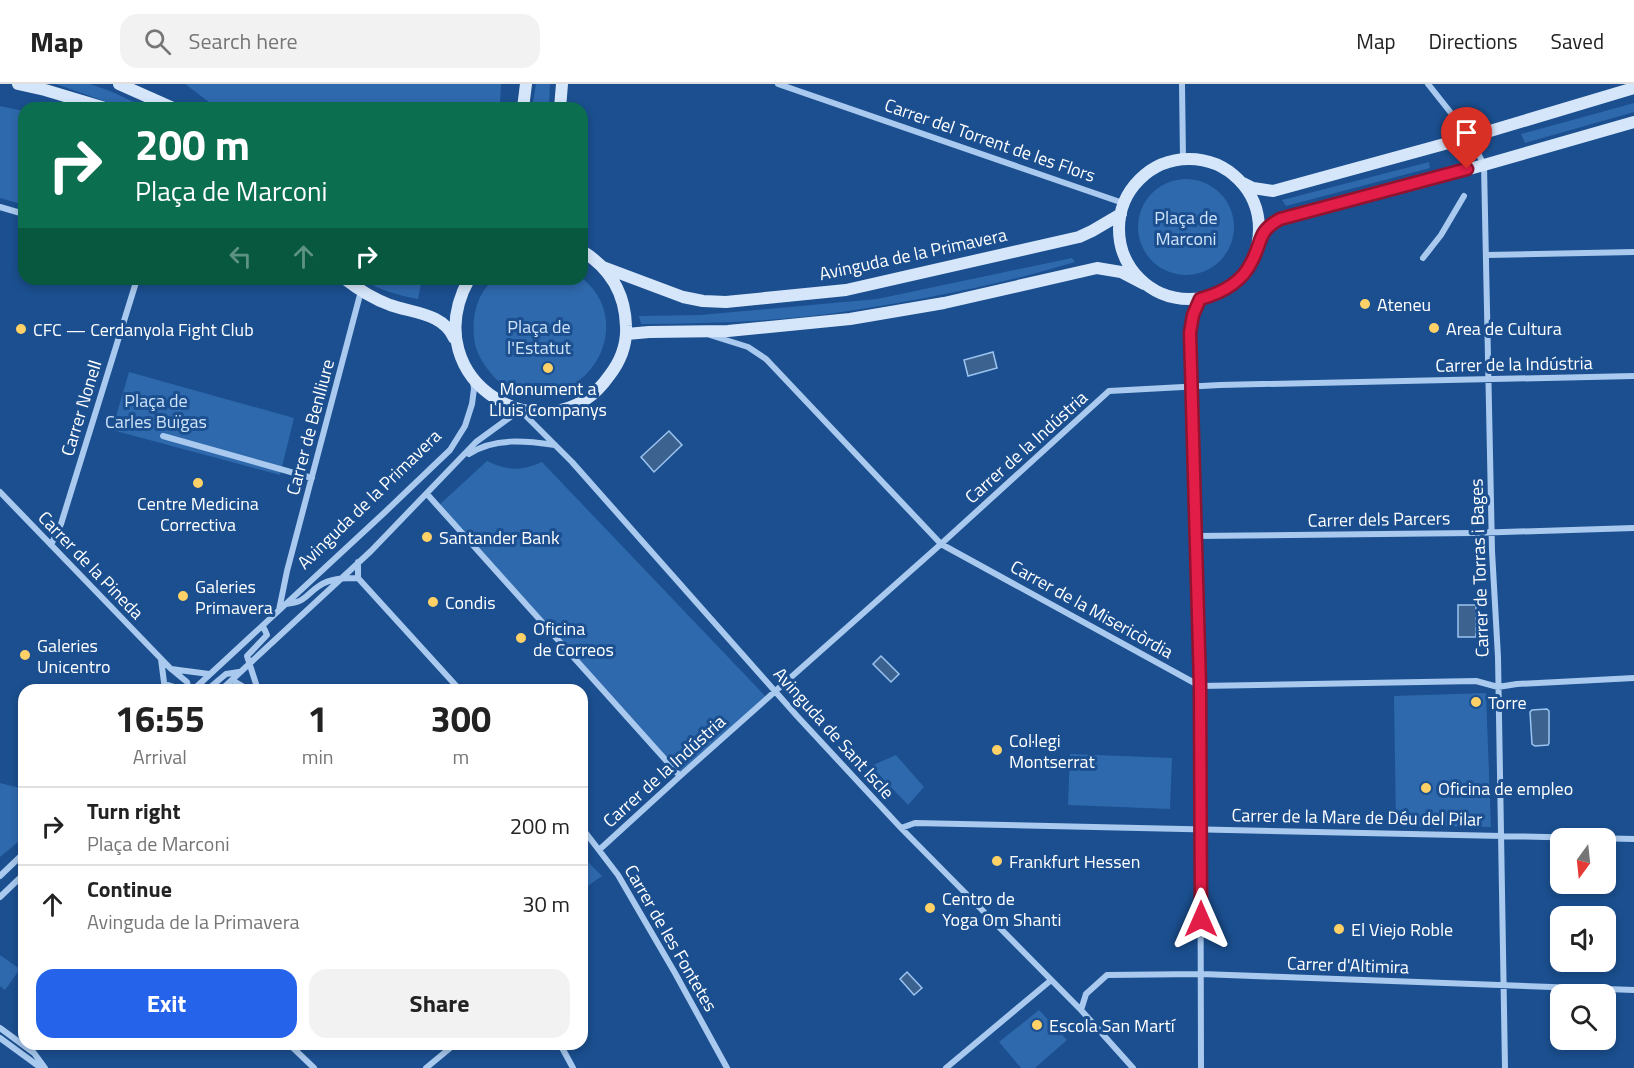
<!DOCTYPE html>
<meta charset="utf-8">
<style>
:root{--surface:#fff;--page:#f2f2f2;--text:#222;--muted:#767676;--line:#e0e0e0;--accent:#2563eb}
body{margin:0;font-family:"Titillium Web",sans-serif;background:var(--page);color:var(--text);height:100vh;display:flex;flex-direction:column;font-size:22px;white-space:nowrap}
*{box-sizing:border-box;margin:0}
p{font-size:20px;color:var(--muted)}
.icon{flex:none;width:33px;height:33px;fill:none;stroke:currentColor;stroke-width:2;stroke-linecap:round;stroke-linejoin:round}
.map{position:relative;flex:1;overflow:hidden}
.panel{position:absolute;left:18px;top:600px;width:570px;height:366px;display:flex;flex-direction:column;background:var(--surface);border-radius:18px;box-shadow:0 3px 9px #0003}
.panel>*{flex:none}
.top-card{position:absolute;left:18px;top:18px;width:570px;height:183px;border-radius:18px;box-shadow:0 3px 9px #0003;background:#0b6e4f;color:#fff;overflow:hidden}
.needle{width:39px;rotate:195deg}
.fabs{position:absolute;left:1550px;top:744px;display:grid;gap:12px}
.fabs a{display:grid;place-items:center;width:66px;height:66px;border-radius:12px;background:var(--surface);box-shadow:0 3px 9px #0003;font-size:30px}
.pin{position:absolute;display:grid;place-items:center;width:51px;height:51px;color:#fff;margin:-62px -26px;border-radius:50% 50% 50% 0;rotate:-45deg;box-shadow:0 0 6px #0007}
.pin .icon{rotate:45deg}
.me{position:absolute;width:66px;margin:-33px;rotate:0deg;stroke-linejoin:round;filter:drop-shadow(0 0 4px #0008)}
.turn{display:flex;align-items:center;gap:21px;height:126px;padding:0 18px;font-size:27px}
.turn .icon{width:78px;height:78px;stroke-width:2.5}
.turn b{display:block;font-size:42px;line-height:51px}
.lanes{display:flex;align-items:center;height:57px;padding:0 18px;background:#0003;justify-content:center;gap:30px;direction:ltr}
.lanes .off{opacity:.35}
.eta{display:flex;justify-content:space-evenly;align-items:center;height:102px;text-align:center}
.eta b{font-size:36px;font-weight:700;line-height:42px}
.cta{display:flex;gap:12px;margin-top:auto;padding:12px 18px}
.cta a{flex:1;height:69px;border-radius:18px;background:var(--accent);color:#fff;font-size:24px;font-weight:700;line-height:69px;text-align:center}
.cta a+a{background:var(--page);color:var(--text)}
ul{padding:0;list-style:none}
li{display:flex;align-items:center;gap:18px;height:78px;padding:0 18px;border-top:2px solid var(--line)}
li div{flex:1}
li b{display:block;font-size:22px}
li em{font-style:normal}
header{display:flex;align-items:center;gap:36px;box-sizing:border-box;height:84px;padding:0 30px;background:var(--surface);border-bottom:2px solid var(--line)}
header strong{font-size:28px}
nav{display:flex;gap:33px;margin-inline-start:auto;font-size:21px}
.search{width:420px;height:54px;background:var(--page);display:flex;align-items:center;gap:15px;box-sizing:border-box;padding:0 21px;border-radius:18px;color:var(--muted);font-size:22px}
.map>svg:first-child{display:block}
.green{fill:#2e69ad}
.water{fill:#3c6290;stroke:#9cc4f0;stroke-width:1.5}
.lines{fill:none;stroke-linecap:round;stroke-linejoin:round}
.street{stroke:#a9c9ee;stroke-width:6}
.secondary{stroke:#d6e6fa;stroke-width:12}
.route-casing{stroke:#92132f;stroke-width:15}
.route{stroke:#e11d48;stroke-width:10}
.poi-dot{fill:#ffd166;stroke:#1b4f8f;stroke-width:2}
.labels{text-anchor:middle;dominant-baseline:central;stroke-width:6;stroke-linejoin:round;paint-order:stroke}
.street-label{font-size:18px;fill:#fff;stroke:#1b4f8f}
.park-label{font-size:18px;fill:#cfe3fa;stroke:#1b4f8f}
.poi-label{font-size:18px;fill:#fff;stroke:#1b4f8f;text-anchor:start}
</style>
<header>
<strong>Map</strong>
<div class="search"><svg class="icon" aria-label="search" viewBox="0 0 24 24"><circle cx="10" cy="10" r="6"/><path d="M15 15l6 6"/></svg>Search here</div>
<nav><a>Map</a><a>Directions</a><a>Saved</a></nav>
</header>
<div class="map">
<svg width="1634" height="984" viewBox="0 0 1634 984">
<rect width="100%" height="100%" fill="#1b4f8f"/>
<path class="green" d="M 56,0 L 90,0 L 110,7 L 147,24 L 124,24 Z
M 185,0 L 501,0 L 500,22 L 483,24 L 217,24 Z
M 536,0 L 550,0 L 549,24 L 532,24 Z
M 1634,19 L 1634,28 L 1525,59 L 1521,50 Z
M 0,22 L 24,27 L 24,121 L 0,114 Z
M 1429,78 L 1430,84 L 1286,122 L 1282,116 Z
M1138 143a48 48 0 1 1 96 0a48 48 0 1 1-96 0Z
M 1072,174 L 1075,178 C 999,201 920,216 842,228 C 776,238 708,239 641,240 L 639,232 L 700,231 L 877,215 Z
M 582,194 C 635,236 594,320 527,309 C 515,307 502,301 494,293 C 484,281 475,269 474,253 C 472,232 477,208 495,195 Z
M 363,195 L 422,195 L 418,215 C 398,211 380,207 363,195 Z
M 129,288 L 294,334 L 280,391 L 112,346 Z
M 487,377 C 508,387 521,387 542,378 L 767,614 L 680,692 L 438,422 Z
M 1486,609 L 1491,743 L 1396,742 L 1394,612 Z
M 1070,670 L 1172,674 L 1170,725 L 1068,721 Z
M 896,671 L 924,703 L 908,721 L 871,682 Z
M 0,699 L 24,705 L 24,753 L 0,773 Z
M 582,772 L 602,792 L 582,806 Z
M 0,871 L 20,885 L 5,906 L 0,902 Z
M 1039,926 L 1067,956 L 1035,984 L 1021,984 L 999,958 Z"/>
<path class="water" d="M 993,268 L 997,284 L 968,292 L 964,276 Z
M 669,347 L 682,361 L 654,388 L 641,373 Z
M 1458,521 L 1476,521 L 1476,553 L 1458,553 Z
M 881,572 L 899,590 L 891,598 L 873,580 Z
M 1547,625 L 1549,627 L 1549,659 L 1548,661 L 1535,662 L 1532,660 L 1530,628 L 1532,626 Z
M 907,888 L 922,904 L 914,911 L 900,895 Z"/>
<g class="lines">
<path class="street" d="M 778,0 L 1123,119
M 1182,0 L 1183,75
M 1428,0 L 1470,53 L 1484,81 L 1492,467 L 1498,573 L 1505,984
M 0,123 L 24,130
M 1487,171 L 1634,168
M 1423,174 L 1441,151 L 1464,112
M 1200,215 L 1193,231 L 1190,249 L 1200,602 L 1201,984
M 710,251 L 748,263 L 766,275 L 941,460 L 1200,602 L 1476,597 L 1498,603 L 1517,600 L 1634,594
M 163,352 L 312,394
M 469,370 C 494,353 527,357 555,361
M 0,408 L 170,584 L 187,598 L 189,606
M 427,410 L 680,692
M 1196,452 L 1473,449 L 1634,444
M 51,461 L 61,440 L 137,195
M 358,478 L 358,494 L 460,606
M 286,520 C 306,518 304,512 319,502 C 330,494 345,494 358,494
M 279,526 L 287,487 L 361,207
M 161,575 L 165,606
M 171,585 L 209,590
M 232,596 L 249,606
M 165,600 L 184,606
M 193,606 L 384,429 L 450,366 L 465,342 L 472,320 L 474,305 L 473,297
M 207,606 L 226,590 L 239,588
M 221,606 L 371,467 L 476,358 L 520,326 L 572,378 L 797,632 L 901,744 L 1081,926 L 1133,984
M 258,606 L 247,572 L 267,551 L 263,542
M 582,744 L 618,791 L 675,889 L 727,984
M 901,744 L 915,739 L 1634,755
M 599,766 L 680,692 L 941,460 L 1109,307 L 1220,301 L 1634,292
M 0,792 L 24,769
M 0,813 L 24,790
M 1081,926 L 1086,910 L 1107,891 L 1201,890 L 1634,906
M 0,944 L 34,969 L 45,984
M 0,954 L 41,984
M 289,960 L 314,984
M 560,960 L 573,984
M 426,984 L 455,960
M 946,984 L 1050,897"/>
<path class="secondary" d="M 18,0 L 45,6 L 105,24
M 119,0 L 173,24
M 523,24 L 526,0
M 560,24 L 562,0
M1119 145a70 70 0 1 1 140 0a70 70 0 1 1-140 0Z
M 1243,99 L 1253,104 L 1273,107 L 1470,53 L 1634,4
M 1260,157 L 1267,143 L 1280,135 L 1484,81 L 1634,38
M 603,183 L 683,213 L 703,217 L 726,218 L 846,206 L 1079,153 L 1092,147 L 1121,130
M 345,195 C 359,206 374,215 390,221 C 413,229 443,229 454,254
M 469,195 C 412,299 550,377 609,292 C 620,278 627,260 626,242 C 625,209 610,184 582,167
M 627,250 L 649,248 L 728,247 L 850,235 L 944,219 L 1097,184 L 1121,188 L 1144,200"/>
</g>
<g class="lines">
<g class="route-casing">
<path id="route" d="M 1201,835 L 1200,602 L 1190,249 L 1193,231 L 1200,215 C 1222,209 1242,199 1252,177 C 1263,156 1257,148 1280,135 L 1467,85"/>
</g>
<use href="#route" class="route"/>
</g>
<g class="poi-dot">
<circle cx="1365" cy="220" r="6"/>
<circle cx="1434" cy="244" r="6"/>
<circle cx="21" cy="245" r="6"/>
<circle cx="548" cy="284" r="6"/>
<circle cx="198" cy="399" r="6"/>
<circle cx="427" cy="453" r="6"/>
<circle cx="183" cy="512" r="6"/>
<circle cx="433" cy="518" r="6"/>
<circle cx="521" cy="554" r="6"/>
<circle cx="25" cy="571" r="6"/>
<circle cx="1476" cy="618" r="6"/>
<circle cx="997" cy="666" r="6"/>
<circle cx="1426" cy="704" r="6"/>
<circle cx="997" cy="777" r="6"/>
<circle cx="930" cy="824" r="6"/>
<circle cx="1339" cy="845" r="6"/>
<circle cx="1037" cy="941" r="6"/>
</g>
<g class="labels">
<g class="street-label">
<text transform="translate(990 56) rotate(19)">Carrer del Torrent de les Flors</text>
<text transform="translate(913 170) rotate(-12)">Avinguda de la Primavera</text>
<text transform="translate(1514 280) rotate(-1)">Carrer de la Indústria</text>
<text transform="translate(81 324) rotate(-73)">Carrer Nonell</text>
<text transform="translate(310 343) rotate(-75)">Carrer de Benlliure</text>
<text transform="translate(1026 363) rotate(-42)">Carrer de la Indústria</text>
<text transform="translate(369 415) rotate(-44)">Avinguda de la Primavera</text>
<text transform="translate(1379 435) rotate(-1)">Carrer dels Parcers</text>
<text transform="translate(91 481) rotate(46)">Carrer de la Pineda</text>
<text transform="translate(1479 484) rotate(-92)">Carrer de Torras i Bages</text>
<text transform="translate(1092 525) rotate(29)">Carrer de la Misericòrdia</text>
<text transform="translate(834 649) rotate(48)">Avinguda de Sant Iscle</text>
<text transform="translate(664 687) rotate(-42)">Carrer de la Indústria</text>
<text transform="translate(1357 733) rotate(1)">Carrer de la Mare de Déu del Pilar</text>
<text transform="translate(671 854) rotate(60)">Carrer de les Fontetes</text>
<text transform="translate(1348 881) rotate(2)">Carrer d'Altimira</text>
</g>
<g class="park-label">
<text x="1186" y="133">Plaça de<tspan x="1186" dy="21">Marconi</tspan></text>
<text x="539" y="242">Plaça de<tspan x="539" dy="21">l'Estatut</tspan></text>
<text x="156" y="316">Plaça de<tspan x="156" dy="21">Carles Buïgas</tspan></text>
</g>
<g class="poi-label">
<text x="1377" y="220">Ateneu</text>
<text x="1446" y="244">Area de Cultura</text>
<text x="33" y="245">CFC — Cerdanyola Fight Club</text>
<text x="548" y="304" text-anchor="middle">Monument a<tspan x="548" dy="21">Lluis Companys</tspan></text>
<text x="198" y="419" text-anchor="middle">Centre Medicina<tspan x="198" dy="21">Correctiva</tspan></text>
<text x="439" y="453">Santander Bank</text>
<text x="195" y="502">Galeries<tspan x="195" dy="21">Primavera</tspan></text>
<text x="445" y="518">Condis</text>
<text x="533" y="544">Oficina<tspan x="533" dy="21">de Correos</tspan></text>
<text x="37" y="561">Galeries<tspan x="37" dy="21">Unicentro</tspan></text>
<text x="1488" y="618">Torre</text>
<text x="1009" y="656">Col·legi<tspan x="1009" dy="21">Montserrat</tspan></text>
<text x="1438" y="704">Oficina de empleo</text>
<text x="1009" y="777">Frankfurt Hessen</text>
<text x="942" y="814">Centro de<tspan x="942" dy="21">Yoga Om Shanti</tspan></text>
<text x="1351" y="845">El Viejo Roble</text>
<text x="1049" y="941">Escola San Martí</text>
</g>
</g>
</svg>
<div class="fabs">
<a><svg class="needle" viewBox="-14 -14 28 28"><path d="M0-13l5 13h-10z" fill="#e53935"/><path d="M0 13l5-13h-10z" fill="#767676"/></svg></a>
<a><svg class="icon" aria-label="sound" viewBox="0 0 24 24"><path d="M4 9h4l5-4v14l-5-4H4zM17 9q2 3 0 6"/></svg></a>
<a><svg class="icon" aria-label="search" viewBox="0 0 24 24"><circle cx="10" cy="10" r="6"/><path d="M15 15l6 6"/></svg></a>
</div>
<div class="pin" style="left:1467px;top:85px;background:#d93025"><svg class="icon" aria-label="arrive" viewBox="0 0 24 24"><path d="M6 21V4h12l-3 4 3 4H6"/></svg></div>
<svg class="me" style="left:1201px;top:835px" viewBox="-20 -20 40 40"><path d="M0-17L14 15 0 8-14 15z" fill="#e11d48" stroke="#fff" stroke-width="4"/></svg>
<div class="top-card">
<div class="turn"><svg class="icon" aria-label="right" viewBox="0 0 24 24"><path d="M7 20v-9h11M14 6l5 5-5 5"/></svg><div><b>200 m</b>Plaça de Marconi</div></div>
<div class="lanes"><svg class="icon off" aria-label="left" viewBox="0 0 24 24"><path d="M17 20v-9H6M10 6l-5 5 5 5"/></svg><svg class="icon off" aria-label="ahead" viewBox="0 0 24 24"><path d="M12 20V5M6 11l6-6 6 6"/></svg><svg class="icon" aria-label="right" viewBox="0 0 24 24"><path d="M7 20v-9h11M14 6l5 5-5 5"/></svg></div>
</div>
<section class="panel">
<div class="eta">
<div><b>16:55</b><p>Arrival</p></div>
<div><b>1</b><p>min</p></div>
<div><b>300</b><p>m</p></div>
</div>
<ul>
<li><svg class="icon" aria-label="right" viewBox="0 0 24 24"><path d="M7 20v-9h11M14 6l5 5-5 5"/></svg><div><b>Turn right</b><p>Plaça de Marconi</p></div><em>200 m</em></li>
<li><svg class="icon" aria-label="ahead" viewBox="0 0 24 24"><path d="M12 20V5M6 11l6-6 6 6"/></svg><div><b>Continue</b><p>Avinguda de la Primavera</p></div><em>30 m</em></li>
</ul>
<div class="cta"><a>Exit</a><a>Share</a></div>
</section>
</div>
